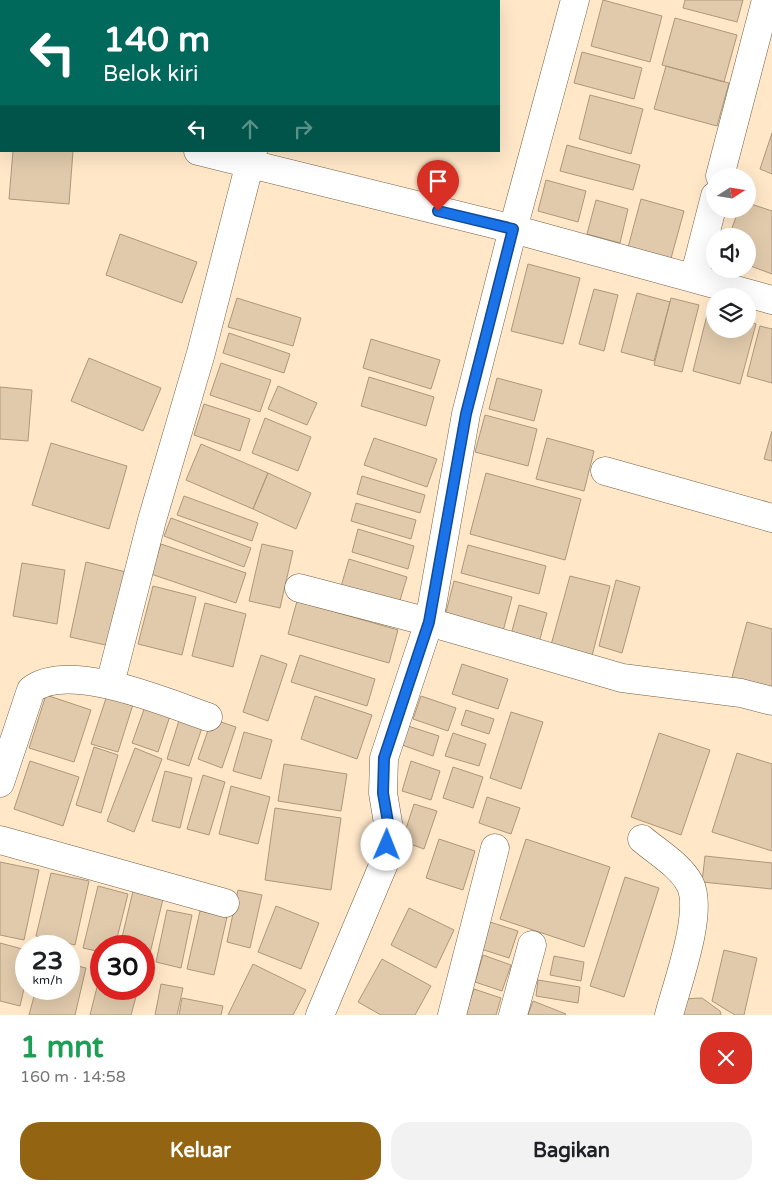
<!DOCTYPE html>
<html lang="id">
<meta charset="utf-8">
<style>
:root{--surface:#fff;--page:#f2f2f2;--text:#202124;--muted:#757577;--accent:#936412}
body{margin:0;font-family:"Varela Round",sans-serif;background:var(--page);color:var(--text);height:100vh;display:flex;flex-direction:column;font-size:19px;white-space:nowrap}
*{box-sizing:border-box;margin:0}
p{font-size:16px;color:var(--muted)}
.icon{flex:none;width:28px;height:28px;fill:none;stroke:currentColor;stroke-width:2;stroke-linecap:round;stroke-linejoin:round}
.map{position:relative;height:1015px;overflow:hidden}
.sheet{display:flex;flex-direction:column;background:var(--surface);flex:1}
.sheet>*{flex:none}
.hud{position:absolute;left:0px;top:0px;width:500px;height:152px;box-shadow:0 5px 20px #0002;background:#00695c;color:#fff;overflow:hidden}
.needle{width:32px;rotate:78deg}
.fabs{position:absolute;left:706px;top:168px;display:grid;gap:10px}
.fabs a{display:grid;place-items:center;width:50px;height:50px;border-radius:50%;background:var(--surface);box-shadow:0 5px 20px #0002;font-size:25px}
.speed{position:absolute;left:15px;top:935px;display:flex;gap:10px;font-size:25px;font-weight:700;text-align:center}
.speed>*{display:grid;place-content:center;width:65px;height:65px;border-radius:50%;background:var(--surface);box-shadow:0 5px 20px #0002;line-height:1}
.speed small{font-size:12px;font-weight:400}
.speed .limit{border:8px solid #d22;background:#fff;color:#111}
.pin{position:absolute;display:grid;place-items:center;width:42px;height:42px;color:#fff;margin:-51px -21px;border-radius:50% 50% 50% 0;rotate:-45deg;box-shadow:0 0 5px #0007}
.pin .icon{rotate:45deg}
.me{position:absolute;width:55px;margin:-28px;rotate:1deg;stroke-linejoin:round;filter:drop-shadow(0 0 4px #0008)}
.turn{display:flex;align-items:center;gap:18px;height:105px;padding:0 20px;font-size:22px}
.turn .icon{width:65px;height:65px;stroke-width:2.5}
.turn b{display:block;font-size:35px;line-height:42px}
.lanes{display:flex;align-items:center;height:48px;padding:0 20px;background:#0003;justify-content:center;gap:25px;direction:ltr}
.lanes .off{opacity:.35}
.round{display:grid;place-items:center;flex:none;width:52px;height:52px;border-radius:20px;background:var(--page)}
.headline{display:flex;align-items:center;justify-content:space-between;height:85px;padding:0 20px}
h1{font-size:30px;font-weight:800;line-height:38px;color:#1e9e55}
.primary-button{display:flex;gap:10px;margin-top:auto;padding:10px 20px}
.primary-button a{flex:1;height:58px;border-radius:20px;background:var(--accent);color:#fff;font-size:20px;font-weight:800;line-height:58px;text-align:center}
.primary-button a+a{background:var(--page);color:var(--text)}
.map>svg:first-child{display:block}
.building{fill:#e1caac;stroke:#ad977a}
.lines{fill:none;stroke-linecap:round;stroke-linejoin:round}
.minor-casing{stroke:#735f43;stroke-width:29}
.minor{stroke:#fff;stroke-width:28}
.route-casing{stroke:#114b97;stroke-width:12}
.route{stroke:#1a73e8;stroke-width:9}
</style>
<div class="map">
<svg width="772" height="1015" viewBox="0 0 772 1015">
<rect width="100%" height="100%" fill="#ffe7c8"/>
<path class="building" d="M 120,0 L 165,0 L 167,1 L 119,1 Z
M 312,0 L 367,0 L 371,1 L 311,1 Z
M 397,0 L 433,0 L 397,1 Z
M 603,0 L 662,16 L 650,62 L 591,46 Z
M 685,0 L 743,0 L 737,22 L 683,8 Z
M 675,18 L 737,35 L 724,82 L 662,65 Z
M 582,52 L 642,68 L 634,99 L 574,83 Z
M 666,66 L 729,83 L 717,126 L 654,109 Z
M 590,95 L 643,109 L 631,154 L 579,139 Z
M 772,133 L 772,174 L 760,169 Z
M 567,145 L 640,165 L 633,190 L 560,171 Z
M 13,151 L 73,151 L 69,204 L 9,199 Z
M 546,180 L 586,191 L 578,222 L 538,211 Z
M 641,199 L 684,211 L 670,262 L 627,251 Z
M 596,200 L 628,209 L 620,243 L 587,234 Z
M 748,203 L 772,211 L 772,274 L 748,265 L 748,236 L 729,236 L 739,209 L 748,209 Z
M 120,234 L 197,262 L 182,303 L 106,275 Z
M 528,264 L 580,278 L 563,344 L 511,331 Z
M 594,289 L 618,295 L 604,351 L 579,344 Z
M 637,293 L 670,302 L 654,361 L 621,352 Z
M 237,298 L 301,318 L 293,346 L 228,327 Z
M 671,298 L 699,305 L 682,372 L 654,365 Z
M 708,311 L 715,313 L 715,329 L 748,329 L 748,321 L 756,324 L 740,384 L 693,371 Z
M 760,326 L 772,329 L 772,383 L 747,376 Z
M 229,333 L 290,354 L 284,373 L 223,353 Z
M 371,339 L 440,360 L 431,389 L 363,368 Z
M 89,358 L 161,388 L 143,431 L 71,401 Z
M 221,363 L 271,380 L 260,412 L 210,395 Z
M 369,377 L 434,397 L 426,426 L 361,406 Z
M 497,378 L 542,390 L 534,421 L 489,409 Z
M 278,386 L 317,403 L 307,425 L 268,409 Z
M 0,387 L 32,390 L 28,441 L 0,439 Z
M 204,404 L 250,419 L 240,451 L 194,435 Z
M 485,415 L 537,429 L 528,466 L 475,452 Z
M 265,418 L 311,437 L 298,471 L 252,453 Z
M 772,431 L 772,461 L 764,459 Z
M 374,438 L 437,459 L 427,487 L 364,465 Z
M 547,438 L 594,451 L 584,491 L 536,479 Z
M 51,443 L 127,466 L 109,529 L 32,505 Z
M 201,444 L 268,473 L 253,509 L 186,480 Z
M 268,473 L 311,493 L 296,529 L 253,509 Z
M 486,473 L 581,499 L 565,560 L 470,534 Z
M 362,476 L 425,495 L 420,513 L 357,494 Z
M 184,496 L 258,523 L 252,541 L 177,515 Z
M 356,503 L 416,520 L 411,539 L 351,521 Z
M 171,518 L 251,548 L 244,567 L 164,536 Z
M 358,529 L 414,546 L 408,569 L 352,552 Z
M 161,544 L 246,573 L 236,603 L 151,574 Z
M 262,544 L 293,551 L 280,608 L 249,601 Z
M 468,545 L 546,566 L 539,594 L 461,573 Z
M 349,559 L 407,577 L 398,607 L 340,590 Z
M 86,562 L 126,572 L 110,646 L 70,637 Z
M 22,563 L 65,570 L 57,624 L 13,616 Z
M 570,576 L 610,586 L 592,656 L 551,645 Z
M 616,580 L 640,587 L 622,653 L 599,646 Z
M 454,581 L 512,597 L 501,639 L 443,624 Z
M 153,586 L 196,597 L 182,655 L 138,644 Z
M 297,601 L 398,630 L 389,663 L 288,634 Z
M 205,603 L 246,614 L 233,667 L 192,656 Z
M 519,605 L 547,613 L 537,650 L 509,642 Z
M 747,622 L 772,629 L 772,692 L 731,681 Z
M 261,655 L 287,664 L 268,721 L 243,712 Z
M 300,655 L 375,679 L 367,706 L 291,682 Z
M 462,664 L 508,679 L 498,709 L 452,694 Z
M 109,689 L 135,698 L 118,752 L 91,744 Z
M 46,695 L 91,710 L 74,762 L 29,748 Z
M 315,696 L 372,715 L 357,759 L 301,739 Z
M 421,696 L 456,708 L 448,731 L 413,719 Z
M 147,701 L 172,710 L 158,752 L 132,743 Z
M 466,710 L 494,719 L 489,734 L 461,725 Z
M 511,712 L 543,722 L 521,789 L 490,778 Z
M 181,714 L 204,722 L 189,766 L 167,759 Z
M 212,719 L 236,727 L 222,768 L 198,759 Z
M 408,726 L 439,736 L 433,756 L 402,745 Z
M 244,732 L 272,740 L 261,779 L 233,771 Z
M 453,733 L 486,744 L 479,766 L 445,756 Z
M 659,733 L 710,750 L 681,835 L 631,817 Z
M 94,747 L 118,755 L 101,813 L 76,805 Z
M 135,748 L 162,759 L 134,832 L 107,821 Z
M 737,753 L 772,764 L 772,851 L 712,832 Z
M 30,761 L 79,777 L 63,826 L 14,809 Z
M 411,761 L 440,771 L 431,800 L 402,791 Z
M 284,764 L 347,774 L 341,811 L 278,801 Z
M 453,767 L 483,777 L 473,808 L 443,798 Z
M 165,771 L 192,778 L 180,828 L 152,821 Z
M 203,775 L 225,782 L 209,835 L 187,829 Z
M 231,786 L 270,797 L 258,844 L 219,834 Z
M 487,797 L 520,808 L 511,834 L 479,823 Z
M 414,804 L 437,811 L 424,849 L 402,841 Z
M 275,808 L 341,818 L 331,890 L 265,880 Z
M 439,839 L 475,851 L 463,890 L 426,878 Z
M 526,839 L 610,867 L 584,947 L 500,919 Z
M 705,856 L 772,863 L 772,889 L 702,882 Z
M 0,862 L 39,870 L 24,940 L 0,935 Z
M 51,873 L 89,881 L 75,945 L 36,936 Z
M 625,877 L 659,888 L 624,997 L 590,986 Z
M 98,886 L 128,894 L 115,946 L 101,946 L 101,952 L 83,948 Z
M 238,890 L 262,895 L 250,948 L 227,942 Z
M 133,891 L 163,899 L 146,970 L 144,970 L 144,946 L 120,946 Z
M 276,906 L 319,923 L 301,969 L 258,952 Z
M 409,908 L 454,930 L 436,968 L 391,945 Z
M 167,910 L 192,915 L 181,968 L 156,962 Z
M 200,911 L 227,917 L 214,975 L 187,969 Z
M 490,922 L 518,931 L 509,958 L 481,949 Z
M 0,943 L 26,950 L 26,980 L 20,1006 L 0,1001 Z
M 724,950 L 757,958 L 744,1015 L 735,1015 L 712,1001 Z
M 483,955 L 511,965 L 502,991 L 475,982 Z
M 554,956 L 584,962 L 581,981 L 550,975 Z
M 382,959 L 431,986 L 415,1015 L 381,1015 L 358,1002 Z
M 69,964 L 86,968 L 75,1015 L 29,1015 L 36,989 L 69,989 Z
M 253,964 L 306,990 L 293,1015 L 228,1015 Z
M 538,980 L 580,987 L 578,1003 L 536,996 Z
M 98,983 L 101,984 L 101,989 L 120,989 L 137,993 L 131,1015 L 90,1015 Z
M 161,984 L 183,988 L 177,1015 L 155,1015 Z
M 474,989 L 501,998 L 496,1015 L 465,1015 Z
M 182,998 L 223,1006 L 221,1015 L 179,1015 Z
M 702,998 L 720,1011 L 721,1015 L 676,1015 L 681,999 Z
M 533,1001 L 566,1014 L 565,1015 L 528,1015 Z"/>
<g class="lines">
<g class="minor-casing">
<path id="minor" d="M 97,0 L 97,1
M 296,1 L 296,0
M 198,151 L 513,229 L 772,300
M 720,176 L 766,0
M 694,278 L 715,196
M 605,471 L 772,518
M 299,588 L 429,622 L 622,678 L 741,693 L 772,701
M 110,684 L 152,520 L 201,353 L 253,151
M 0,783 L 31,690 C 68,660 167,703 208,717
M 642,839 C 657,852 680,865 690,884 C 704,912 677,984 669,1015
M 0,840 L 225,903
M 320,1015 L 385,861 L 389,829 L 383,793 L 384,758 L 429,622 L 466,414 L 513,229 L 575,0
M 452,1015 L 495,848
M 513,1015 L 532,945"/>
</g>
<use href="#minor" class="minor"/>
</g>
<g class="lines">
<g class="route-casing">
<path id="route" d="M 387,845 L 389,828 L 383,793 L 384,758 L 429,622 L 466,414 L 513,229 L 438,211"/>
</g>
<use href="#route" class="route"/>
</g>
</svg>
<div class="fabs">
<a><svg class="needle" viewBox="-14 -14 28 28"><path d="M0-13l5 13h-10z" fill="#e53935"/><path d="M0 13l5-13h-10z" fill="#757577"/></svg></a>
<a><svg class="icon" aria-label="sound" viewBox="0 0 24 24"><path d="M4 9h4l5-4v14l-5-4H4zM17 9q2 3 0 6"/></svg></a>
<a><svg class="icon" aria-label="layers" viewBox="0 0 24 24"><path d="M12 4l9 5-9 5-9-5zM3 14l9 5 9-5"/></svg></a>
</div>
<div class="speed"><div>23<small>km/h</small></div><div class="limit">30</div></div>
<div class="pin" style="left:438px;top:211px;background:#d93025"><svg class="icon" aria-label="arrive" viewBox="0 0 24 24"><path d="M6 21V4h12l-3 4 3 4H6"/></svg></div>
<svg class="me" style="left:387px;top:845px" viewBox="-20 -20 40 40"><circle r="19" fill="#fff"/><path d="M0-13L10 11 0 6-10 11z" fill="#1a73e8"/></svg>
<div class="hud">
<div class="turn"><svg class="icon" aria-label="left" viewBox="0 0 24 24"><path d="M17 20v-9H6M10 6l-5 5 5 5"/></svg><div><b>140 m</b>Belok kiri</div></div>
<div class="lanes"><svg class="icon" aria-label="left" viewBox="0 0 24 24"><path d="M17 20v-9H6M10 6l-5 5 5 5"/></svg><svg class="icon off" aria-label="ahead" viewBox="0 0 24 24"><path d="M12 20V5M6 11l6-6 6 6"/></svg><svg class="icon off" aria-label="right" viewBox="0 0 24 24"><path d="M7 20v-9h11M14 6l5 5-5 5"/></svg></div>
</div>
</div>
<section class="sheet">
<div class="headline"><div><h1>1 mnt</h1><p>160 m · 14:58</p></div><a class="round" style="background:#d93025;color:#fff"><svg class="icon" aria-label="close" viewBox="0 0 24 24"><path d="M6 6l12 12M18 6L6 18"/></svg></a></div>
<div class="primary-button"><a>Keluar</a><a>Bagikan</a></div>
</section>
